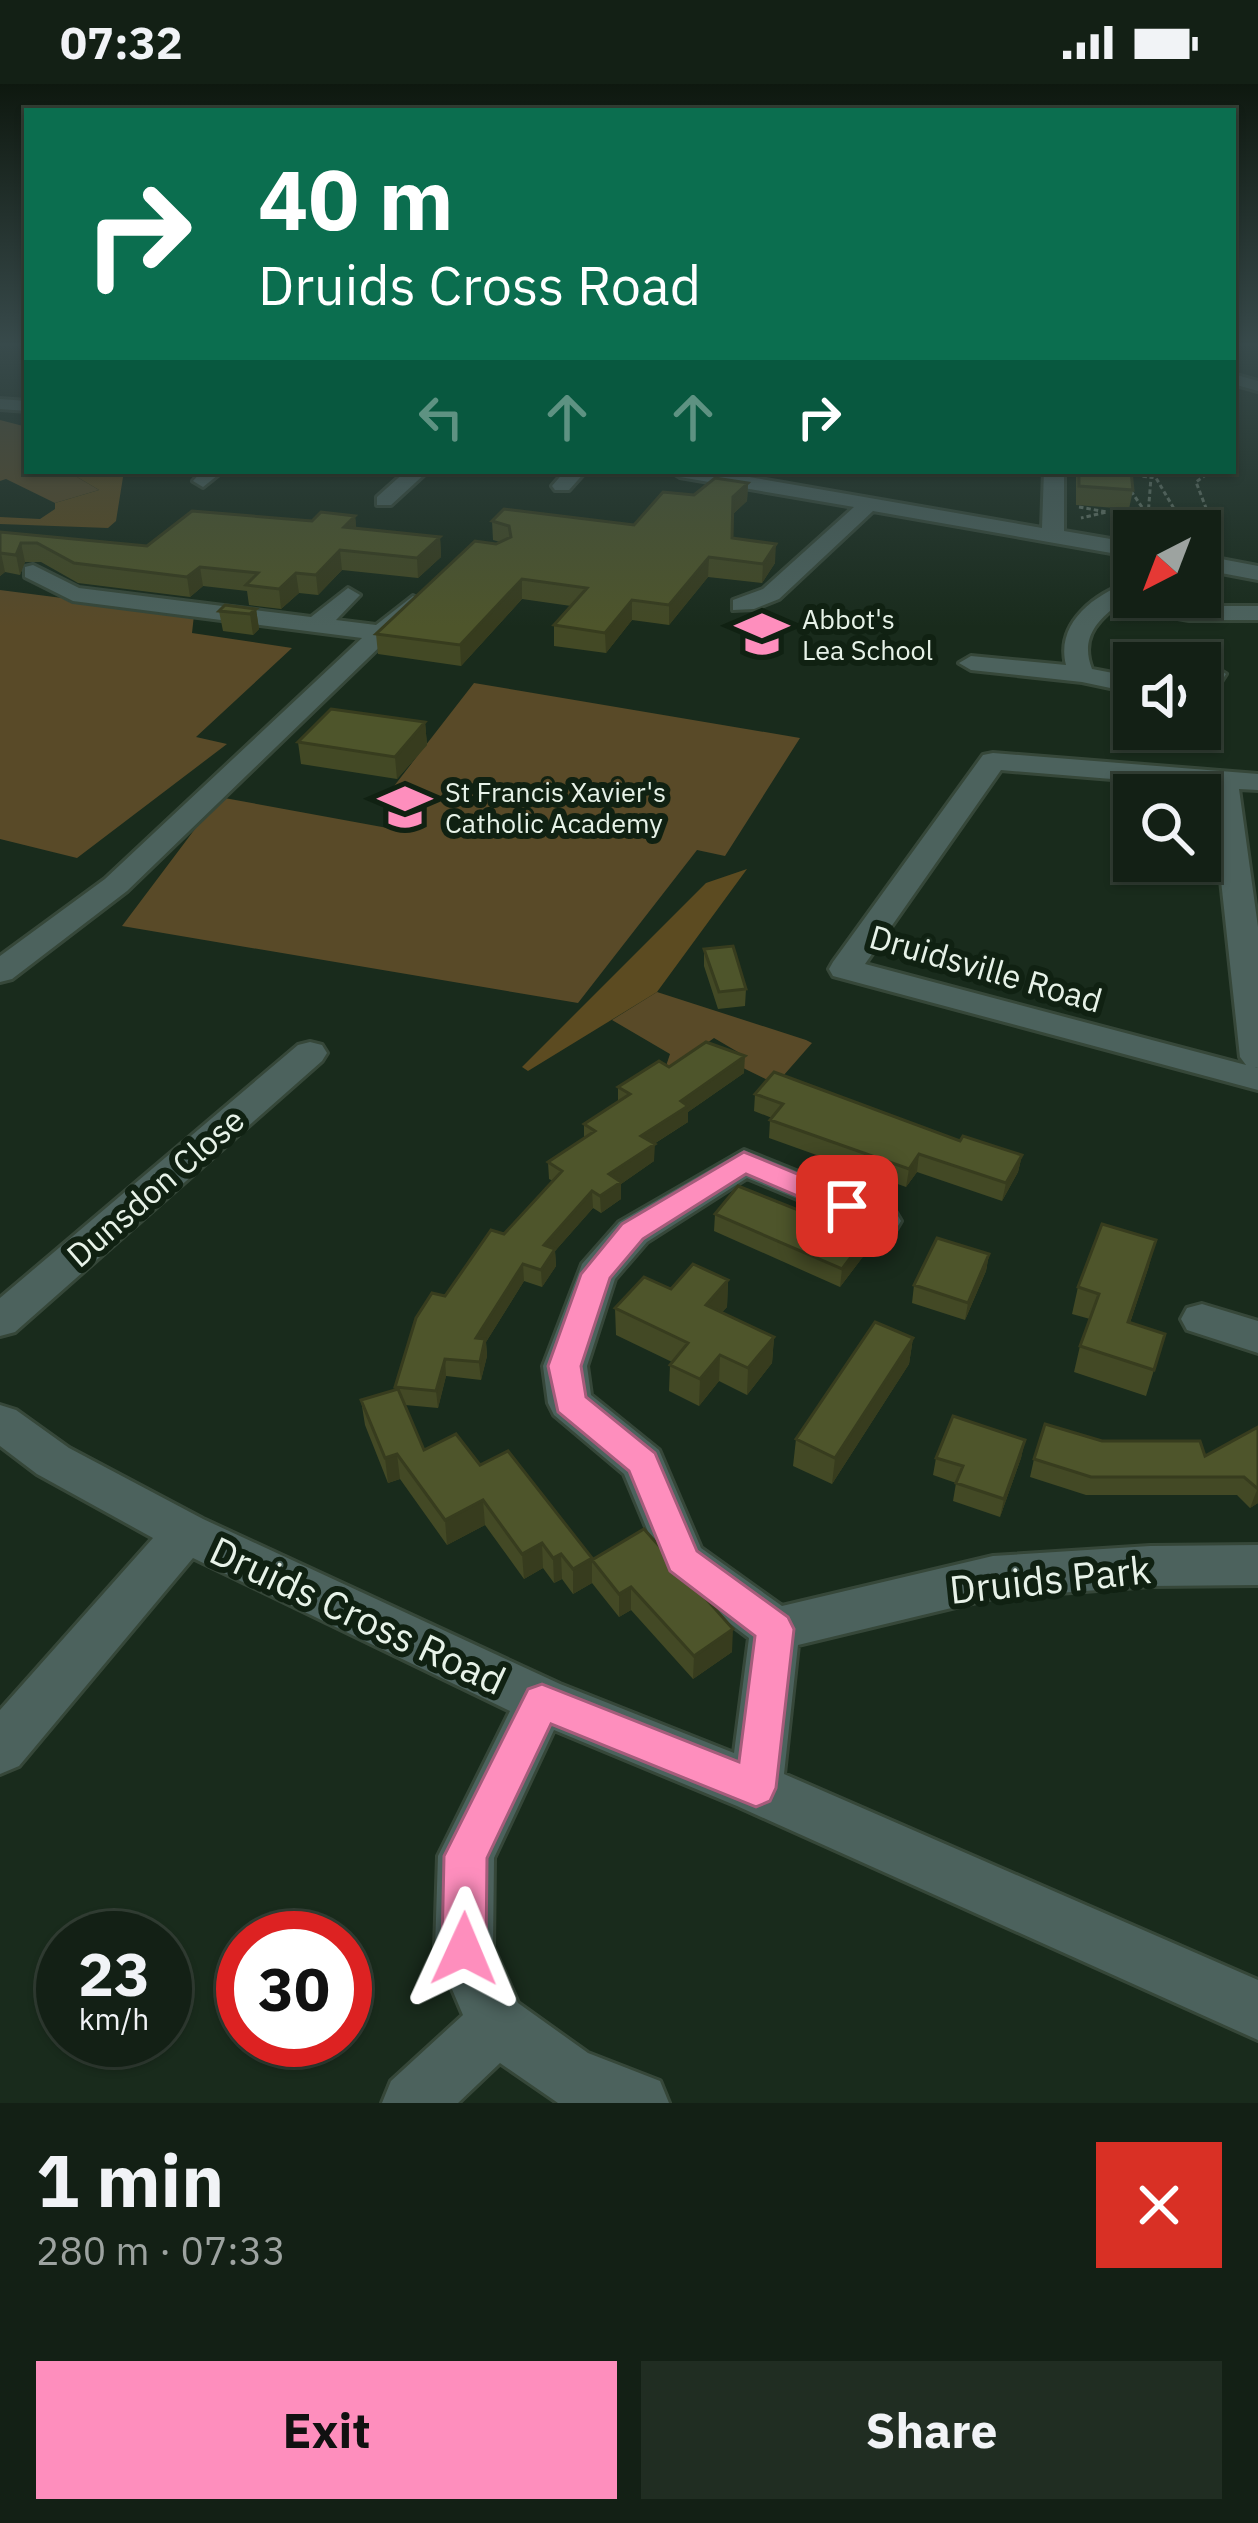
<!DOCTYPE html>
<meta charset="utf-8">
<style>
:root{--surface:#132015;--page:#202d22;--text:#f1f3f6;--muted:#9da3a0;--line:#323e34;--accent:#fe8ebd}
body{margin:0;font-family:"IBM Plex Sans",sans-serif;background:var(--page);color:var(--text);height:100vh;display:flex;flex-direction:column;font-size:45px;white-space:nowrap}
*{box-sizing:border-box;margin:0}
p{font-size:39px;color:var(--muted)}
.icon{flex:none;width:66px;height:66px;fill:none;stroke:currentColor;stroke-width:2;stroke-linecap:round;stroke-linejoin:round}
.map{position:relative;height:2019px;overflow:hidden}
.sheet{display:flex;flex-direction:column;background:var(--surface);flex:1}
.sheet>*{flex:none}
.hud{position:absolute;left:24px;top:24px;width:1212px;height:366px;border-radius:0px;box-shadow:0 3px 9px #0004,0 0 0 3px var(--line);background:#0b6e4f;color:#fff;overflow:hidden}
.needle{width:78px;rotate:222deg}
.controls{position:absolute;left:1113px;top:426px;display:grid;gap:24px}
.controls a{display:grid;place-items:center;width:108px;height:108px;border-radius:0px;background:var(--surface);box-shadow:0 3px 9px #0004,0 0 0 3px var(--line);font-size:60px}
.speed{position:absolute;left:36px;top:1827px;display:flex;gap:24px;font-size:60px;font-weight:700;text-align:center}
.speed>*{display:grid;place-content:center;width:156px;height:156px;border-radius:50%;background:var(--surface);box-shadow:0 3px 9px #0004,0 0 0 3px var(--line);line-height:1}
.speed small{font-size:30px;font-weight:400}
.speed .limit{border:18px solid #d22;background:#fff;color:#111}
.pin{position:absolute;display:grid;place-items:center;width:102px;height:102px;color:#fff;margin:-51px;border-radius:24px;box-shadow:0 6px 18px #0006}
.me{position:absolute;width:132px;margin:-66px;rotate:1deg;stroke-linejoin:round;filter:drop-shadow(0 0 9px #0008)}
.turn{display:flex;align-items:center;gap:42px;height:252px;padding:0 36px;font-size:54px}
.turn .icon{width:156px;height:156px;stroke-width:2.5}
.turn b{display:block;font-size:84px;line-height:102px}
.lanes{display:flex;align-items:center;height:114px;padding:0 36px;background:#0003;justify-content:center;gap:60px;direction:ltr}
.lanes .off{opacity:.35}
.round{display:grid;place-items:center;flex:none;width:126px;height:126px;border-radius:0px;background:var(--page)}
.head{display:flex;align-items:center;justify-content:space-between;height:204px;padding:0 36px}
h1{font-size:72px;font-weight:800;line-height:90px}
.button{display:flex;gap:24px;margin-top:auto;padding:24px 36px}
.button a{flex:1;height:138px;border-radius:0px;background:var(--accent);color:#111;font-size:48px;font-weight:800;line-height:138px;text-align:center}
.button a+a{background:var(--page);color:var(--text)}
.status{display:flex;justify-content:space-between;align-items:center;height:84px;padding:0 60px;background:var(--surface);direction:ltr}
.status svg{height:33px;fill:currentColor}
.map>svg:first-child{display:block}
.green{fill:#594a28}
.forest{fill:#5c4b21}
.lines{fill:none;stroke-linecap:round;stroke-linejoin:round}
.minor-casing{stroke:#364739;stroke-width:6}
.path{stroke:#627265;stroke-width:3;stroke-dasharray:4.5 3;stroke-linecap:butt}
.minor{fill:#4c625d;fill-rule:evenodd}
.wall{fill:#434925}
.shaded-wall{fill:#373c1e}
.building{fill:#4e552b;stroke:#373c1e;stroke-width:3}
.route{fill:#fe8ebd;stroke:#a55c7b;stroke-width:3}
.labels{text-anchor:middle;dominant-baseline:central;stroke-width:12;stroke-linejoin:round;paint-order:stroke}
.far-poi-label{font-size:27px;fill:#e7f2e8;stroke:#102112;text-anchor:start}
.street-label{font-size:33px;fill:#e7f2e8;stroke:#102112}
.near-street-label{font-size:39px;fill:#e7f2e8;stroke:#102112}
</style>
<div class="status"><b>07:32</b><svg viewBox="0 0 49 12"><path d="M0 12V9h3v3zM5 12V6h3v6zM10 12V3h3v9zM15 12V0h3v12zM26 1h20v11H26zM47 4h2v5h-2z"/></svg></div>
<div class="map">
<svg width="1258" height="2019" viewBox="0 0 1258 2019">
<rect width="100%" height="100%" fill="#192b1c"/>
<path class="green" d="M 0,336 L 27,343 L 27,387 L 67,387 L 99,406 L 55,419 L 6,395 L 0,397 Z
M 0,506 L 194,531 L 192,549 L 292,564 L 196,653 L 227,660 L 77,774 L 0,755 Z
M 474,599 L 800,654 L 725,772 L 697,766 L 578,919 L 122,842 L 219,713 L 393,745 L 384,715 Z
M 657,908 L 806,956 L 812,959 L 776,1000 L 733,979 L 743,971 L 714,954 L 663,991 L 670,970 L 612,936 Z"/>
<path class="forest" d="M 67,387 L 124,387 L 116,437 L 108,444 L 0,440 L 0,433 L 40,435 L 55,425 L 55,419 L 99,406 Z
M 747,785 L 657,908 L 528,987 L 522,983 L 706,799 Z"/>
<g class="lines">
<g class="minor-casing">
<path id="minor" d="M 1233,290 L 1258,297 L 1258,307 L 1233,300 Z
M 0,315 L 27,317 L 27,327 L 0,325 Z
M 202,387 L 223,387 L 203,403 L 193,397 Z
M 406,387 L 428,387 L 391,421 L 377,421 L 377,413 Z
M 565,387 L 586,387 L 569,406 L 555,406 L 552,402 Z
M 670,387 L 715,387 L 1042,444 L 1044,387 L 1064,387 L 1064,447 L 1134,459 L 1134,473 L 873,427 L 779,515 L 754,525 L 733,526 L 733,516 L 763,505 L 854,423 L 680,393 Z
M 1200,471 L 1258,482 L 1258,496 L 1200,485 Z
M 33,481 L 79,504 L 311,533 L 348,504 L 360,511 L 336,536 L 376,541 L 413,512 L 425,519 L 127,807 L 12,895 L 0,898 L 0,872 L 105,795 L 362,554 L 73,517 L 25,493 L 25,483 Z
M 1134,497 L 1134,513 L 1189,522 L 1258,522 L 1258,536 L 1189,536 L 1115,523 C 1094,539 1081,557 1092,585 L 1134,593 L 1134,609 L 1082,598 L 971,586 L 959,579 L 971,572 L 1066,581 C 1055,538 1097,508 1134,497 Z
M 1213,582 L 1226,590 L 1217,604 L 1200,609 L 1200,591 Z
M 993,669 L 1258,690 L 1258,706 L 1239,705 L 1258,843 L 1258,984 L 1248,981 L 1258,984 L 1258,1006 L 833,892 L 829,885 L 833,878 L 983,671 ZM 1001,686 L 1211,703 L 1240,973 L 1246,981 L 865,880 Z
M 310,958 L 322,961 L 327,969 L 322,977 L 15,1248 L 0,1252 L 0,1214 L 298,961 Z
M 744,1066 L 895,1127 L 901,1137 L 895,1147 L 881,1150 L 747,1094 L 647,1158 L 615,1195 L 587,1282 L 591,1311 L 659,1366 L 701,1464 L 782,1522 L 993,1472 L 1150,1462 L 1258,1461 L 1258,1501 L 1150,1502 L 993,1514 L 798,1561 L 784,1690 L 1258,1896 L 1258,1956 L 737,1722 L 554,1646 L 494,1774 L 493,1863 L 518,1919 L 588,1969 L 660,1997 L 669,2019 L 558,2019 L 500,1979 L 458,2019 L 382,2019 L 391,1997 L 463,1931 L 435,1865 L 438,1772 L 510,1627 L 193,1474 L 19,1682 L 0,1690 L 0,1626 L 153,1454 L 37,1390 L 0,1362 L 0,1321 L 16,1326 L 69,1364 L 203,1435 L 560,1600 L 734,1669 L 749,1554 L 666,1491 L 624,1390 L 554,1331 L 548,1319 L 543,1282 L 582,1180 L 619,1138 Z
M 1202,1220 L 1258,1237 L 1258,1269 L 1187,1246 L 1181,1235 L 1187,1224 Z"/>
</g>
<path class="path" d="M 1140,387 L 1140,392 L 1151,393
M 1131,407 L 1148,432 L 1151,393 L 1156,394 L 1183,440 L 1208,443 L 1211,437 L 1196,398 L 1211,387
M 1079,423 L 1107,428 L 1081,434
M 1200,455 L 1214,453 L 1211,444"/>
<use href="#minor" class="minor"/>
</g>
<path class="wall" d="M 1076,387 L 1131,387 L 1133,406 L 1129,425 L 1076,421 Z
M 748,399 L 747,417 L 732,431 L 732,454 L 775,479 L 762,499 L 708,493 L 669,541 L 632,536 L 606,569 L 554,562 L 554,541 L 571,522 L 522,515 L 461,582 L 378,570 L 376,550 L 500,458 L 493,456 L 492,437 L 634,441 L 694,411 Z
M 355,432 L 356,444 L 440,453 L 441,473 L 418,494 L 342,486 L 318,511 L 299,509 L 281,525 L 249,521 L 247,507 L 203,502 L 190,513 L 78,499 L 41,478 L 25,478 L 20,491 L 5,488 L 0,492 L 0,448 L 147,462 L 312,437 Z
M 256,525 L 259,545 L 253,551 L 223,547 L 219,527 Z
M 425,638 L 427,661 L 397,695 L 301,680 L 298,658 Z
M 704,865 L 746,905 L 745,922 L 718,925 L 704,882 Z
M 669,983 L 744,989 L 688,1028 L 688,1038 L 654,1060 L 654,1077 L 621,1100 L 621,1115 L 601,1129 L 593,1124 L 555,1167 L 556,1182 L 542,1203 L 524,1197 L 486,1258 L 487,1272 L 481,1296 L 446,1292 L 438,1324 L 405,1321 L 424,1366 L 480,1381 L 592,1474 L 732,1568 L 693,1595 L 631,1526 L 619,1533 L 592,1499 L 573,1510 L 562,1495 L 554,1499 L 543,1484 L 524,1495 L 485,1441 L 447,1461 L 400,1395 L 388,1399 L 365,1341 L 361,1316 L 396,1306 L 395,1303 L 445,1212 L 553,1097 L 549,1095 L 548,1078 L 584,1054 L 584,1040 L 618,1018 L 618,1003 Z
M 755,1010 L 1022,1071 L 1018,1088 L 1002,1117 L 917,1088 L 906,1103 L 769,1054 L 770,1036 L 772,1034 L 754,1027 Z
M 803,1128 L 837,1129 L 836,1139 L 867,1152 L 865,1170 L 840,1203 L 714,1147 L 715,1130 Z
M 989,1170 L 986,1187 L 965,1236 L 912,1219 L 914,1201 Z
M 1149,1182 L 1130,1239 L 1165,1250 L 1146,1312 L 1074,1288 L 1080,1262 L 1090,1235 L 1072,1230 L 1078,1203 Z
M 728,1196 L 727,1223 L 722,1228 L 774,1253 L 772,1279 L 747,1311 L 719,1297 L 699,1322 L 669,1307 L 670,1281 L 672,1278 L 616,1251 L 615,1224 L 671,1205 Z
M 913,1254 L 909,1280 L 832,1400 L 793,1382 L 796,1355 Z
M 1258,1343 L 1258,1419 L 1250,1424 L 1237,1411 L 1086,1411 L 1030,1393 L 1034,1375 L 1102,1357 L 1205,1372 Z
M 1025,1356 L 1021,1374 L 1000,1433 L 953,1417 L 956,1399 L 933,1391 L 936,1374 Z"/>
<path class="shaded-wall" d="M 748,399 L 747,417 L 732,431 L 733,413 Z
M 355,432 L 357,451 L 344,443 Z
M 440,453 L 441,473 L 418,494 L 417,474 Z
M 21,459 L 25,478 L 20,491 L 16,471 Z
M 776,460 L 775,479 L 762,499 L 763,480 Z
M 340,466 L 342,486 L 318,511 L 316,491 Z
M 1,469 L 5,488 L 0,492 L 0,469 Z
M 709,473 L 708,493 L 669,541 L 669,521 Z
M 200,483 L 203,502 L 190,513 L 187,493 Z
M 296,489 L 299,509 L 281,525 L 279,505 Z
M 522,495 L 522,515 L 461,582 L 460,561 Z
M 632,516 L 632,536 L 606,569 L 605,549 Z
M 256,525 L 259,545 L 253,551 L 250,530 Z
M 425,638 L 427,661 L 397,695 L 395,673 Z
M 745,972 L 744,989 L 688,1028 L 688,1038 L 641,1068 L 641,1052 L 681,1017 Z
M 655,1060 L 654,1077 L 621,1100 L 621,1115 L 601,1129 L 600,1112 L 609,1090 Z
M 919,1070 L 917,1088 L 906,1103 L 909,1085 Z
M 1022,1071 L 1018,1088 L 1002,1117 L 1006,1099 Z
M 592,1107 L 593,1124 L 555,1167 L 556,1182 L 542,1203 L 541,1186 L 544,1161 Z
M 867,1152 L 865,1170 L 840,1203 L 842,1185 Z
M 1156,1156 L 1149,1182 L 1121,1265 L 1128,1238 Z
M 989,1170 L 986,1187 L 965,1236 L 968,1219 Z
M 523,1180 L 524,1197 L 486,1258 L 487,1272 L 481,1296 L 476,1254 Z
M 728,1196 L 727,1223 L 705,1248 L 706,1221 Z
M 774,1253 L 772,1279 L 747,1311 L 748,1284 Z
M 913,1254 L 909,1280 L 832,1400 L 835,1374 Z
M 720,1271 L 719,1297 L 699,1322 L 700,1295 Z
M 445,1275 L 446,1292 L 438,1324 L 436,1307 Z
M 1025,1356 L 1021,1374 L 1000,1433 L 1004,1415 Z
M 397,1370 L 400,1395 L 388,1399 L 385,1374 Z
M 1258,1405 L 1258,1419 L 1250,1424 L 1257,1406 Z
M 483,1416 L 485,1441 L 447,1461 L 445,1436 Z
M 542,1459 L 543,1484 L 524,1495 L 522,1470 Z
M 561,1470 L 562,1495 L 554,1499 L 553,1474 Z
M 592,1474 L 592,1499 L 573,1510 L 573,1485 Z
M 631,1503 L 631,1526 L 619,1533 L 619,1510 Z
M 733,1545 L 732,1568 L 693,1595 L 694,1572 Z"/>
<path class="building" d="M 1079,387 L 1131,387 L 1133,406 L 1079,402 Z
M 715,394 L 748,399 L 733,413 L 732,454 L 776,460 L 763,480 L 709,473 L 669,521 L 632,516 L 605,549 L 554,541 L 587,504 L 522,495 L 460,561 L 376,550 L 475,457 L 496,460 L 511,453 L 509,442 L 492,437 L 504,425 L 634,441 L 663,408 L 694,411 Z
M 192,427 L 312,437 L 321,428 L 355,432 L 344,443 L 440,453 L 417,474 L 340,466 L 316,491 L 296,489 L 279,505 L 246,501 L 258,489 L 200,483 L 187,493 L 74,479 L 37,459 L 21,459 L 16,471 L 0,469 L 0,448 L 147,462 Z
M 225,521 L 256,525 L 250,530 L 219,527 Z
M 331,625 L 425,638 L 395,673 L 298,658 Z
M 733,862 L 746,905 L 719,908 L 704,865 Z
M 706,958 L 745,972 L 681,1017 L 688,1022 L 641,1052 L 655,1060 L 609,1090 L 621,1098 L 600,1112 L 592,1107 L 544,1161 L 555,1165 L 541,1186 L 523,1180 L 476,1254 L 485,1255 L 480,1278 L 445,1275 L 436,1307 L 395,1303 L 416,1234 L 432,1209 L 445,1212 L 491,1146 L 504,1150 L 562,1087 L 548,1078 L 595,1047 L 584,1040 L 630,1010 L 618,1003 L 659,977 L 669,983 Z
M 774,988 L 960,1057 L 963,1052 L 1022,1071 L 1006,1099 L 919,1070 L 909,1085 L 770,1036 L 783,1020 L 755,1010 Z
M 738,1102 L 803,1128 L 810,1119 L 837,1129 L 831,1137 L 867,1152 L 842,1185 L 715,1130 Z
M 1102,1140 L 1156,1156 L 1128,1238 L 1165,1250 L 1154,1286 L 1080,1262 L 1099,1210 L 1078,1203 Z
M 937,1154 L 989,1170 L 968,1219 L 914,1201 Z
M 693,1180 L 728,1196 L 706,1221 L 774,1253 L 748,1284 L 720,1271 L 700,1295 L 670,1281 L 688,1259 L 615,1224 L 644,1193 L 671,1205 Z
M 875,1238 L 913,1254 L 835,1374 L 796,1355 Z
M 398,1305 L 424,1366 L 456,1350 L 480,1381 L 508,1367 L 592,1474 L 573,1485 L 561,1470 L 553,1474 L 542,1459 L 522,1470 L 483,1416 L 445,1436 L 397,1370 L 385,1374 L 361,1316 Z
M 953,1332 L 1025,1356 L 1004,1415 L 956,1399 L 963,1382 L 936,1374 Z
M 1045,1340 L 1102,1357 L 1200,1357 L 1205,1372 L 1258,1343 L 1258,1405 L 1244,1393 L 1091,1393 L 1034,1375 Z
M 644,1445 L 733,1545 L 694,1572 L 631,1503 L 619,1510 L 592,1476 Z"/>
<linearGradient id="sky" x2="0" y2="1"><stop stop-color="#0e180f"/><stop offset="0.48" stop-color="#384a4b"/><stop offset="1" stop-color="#384a4b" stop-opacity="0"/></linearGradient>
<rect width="1258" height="543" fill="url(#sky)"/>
<path class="route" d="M 744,1068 L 858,1115 L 862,1122 L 858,1129 L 837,1129 L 746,1090 L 643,1155 L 610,1194 L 581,1282 L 586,1313 L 655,1369 L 697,1467 L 788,1533 L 794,1545 L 776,1704 L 770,1717 L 756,1723 L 551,1640 L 487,1774 L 486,1865 L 479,1880 L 464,1887 L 448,1880 L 442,1865 L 444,1772 L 528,1605 L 542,1600 L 739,1678 L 755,1552 L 670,1487 L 629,1387 L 558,1328 L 548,1282 L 581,1190 L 622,1140 Z"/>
<defs>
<g id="school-bare" transform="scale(4.14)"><path d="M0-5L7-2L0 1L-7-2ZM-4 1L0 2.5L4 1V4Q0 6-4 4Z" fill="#fe8ebd" stroke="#102112" stroke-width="2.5" paint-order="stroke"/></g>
</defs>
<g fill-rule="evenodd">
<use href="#school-bare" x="762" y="550"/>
<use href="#school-bare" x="405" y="723"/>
</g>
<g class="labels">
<g class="far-poi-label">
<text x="802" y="534">Abbot's<tspan x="802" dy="31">Lea School</tspan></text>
<text x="445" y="707">St Francis Xavier's<tspan x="445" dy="31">Catholic Academy</tspan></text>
</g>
<g class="street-label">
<text transform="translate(986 884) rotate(16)">Druidsville Road</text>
<text transform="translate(155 1103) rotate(-41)">Dunsdon Close</text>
</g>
<g class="near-street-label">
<text transform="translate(1050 1495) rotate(-6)">Druids Park</text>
<text transform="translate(358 1531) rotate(25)">Druids Cross Road</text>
</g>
</g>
</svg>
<div class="controls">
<a><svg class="needle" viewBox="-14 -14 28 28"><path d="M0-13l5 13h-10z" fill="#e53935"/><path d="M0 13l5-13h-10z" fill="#9da3a0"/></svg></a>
<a><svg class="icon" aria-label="sound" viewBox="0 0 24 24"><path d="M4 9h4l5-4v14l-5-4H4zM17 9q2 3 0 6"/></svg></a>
<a><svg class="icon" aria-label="search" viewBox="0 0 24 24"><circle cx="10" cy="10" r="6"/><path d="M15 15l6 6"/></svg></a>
</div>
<div class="speed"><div>23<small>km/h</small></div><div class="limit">30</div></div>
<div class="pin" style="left:847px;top:1122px;background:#d93025"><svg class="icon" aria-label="arrive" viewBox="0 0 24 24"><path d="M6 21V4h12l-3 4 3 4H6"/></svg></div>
<svg class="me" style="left:464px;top:1865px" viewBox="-20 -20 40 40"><path d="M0-17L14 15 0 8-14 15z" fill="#fe8ebd" stroke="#fff" stroke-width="4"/></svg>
<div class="hud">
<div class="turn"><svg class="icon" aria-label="right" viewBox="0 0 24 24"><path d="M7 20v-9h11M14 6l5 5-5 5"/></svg><div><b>40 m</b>Druids Cross Road</div></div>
<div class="lanes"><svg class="icon off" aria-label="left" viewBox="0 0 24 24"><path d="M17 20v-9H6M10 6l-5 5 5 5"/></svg><svg class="icon off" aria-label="ahead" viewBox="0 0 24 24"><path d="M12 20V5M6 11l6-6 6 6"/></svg><svg class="icon off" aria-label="ahead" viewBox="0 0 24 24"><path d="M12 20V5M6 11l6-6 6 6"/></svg><svg class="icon" aria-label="right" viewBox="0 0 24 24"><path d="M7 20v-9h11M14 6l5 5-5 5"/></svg></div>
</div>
</div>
<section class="sheet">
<div class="head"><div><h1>1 min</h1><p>280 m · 07:33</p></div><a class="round" style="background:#d93025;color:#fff"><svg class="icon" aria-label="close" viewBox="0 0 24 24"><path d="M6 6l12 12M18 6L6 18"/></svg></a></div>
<div class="button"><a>Exit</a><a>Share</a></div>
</section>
